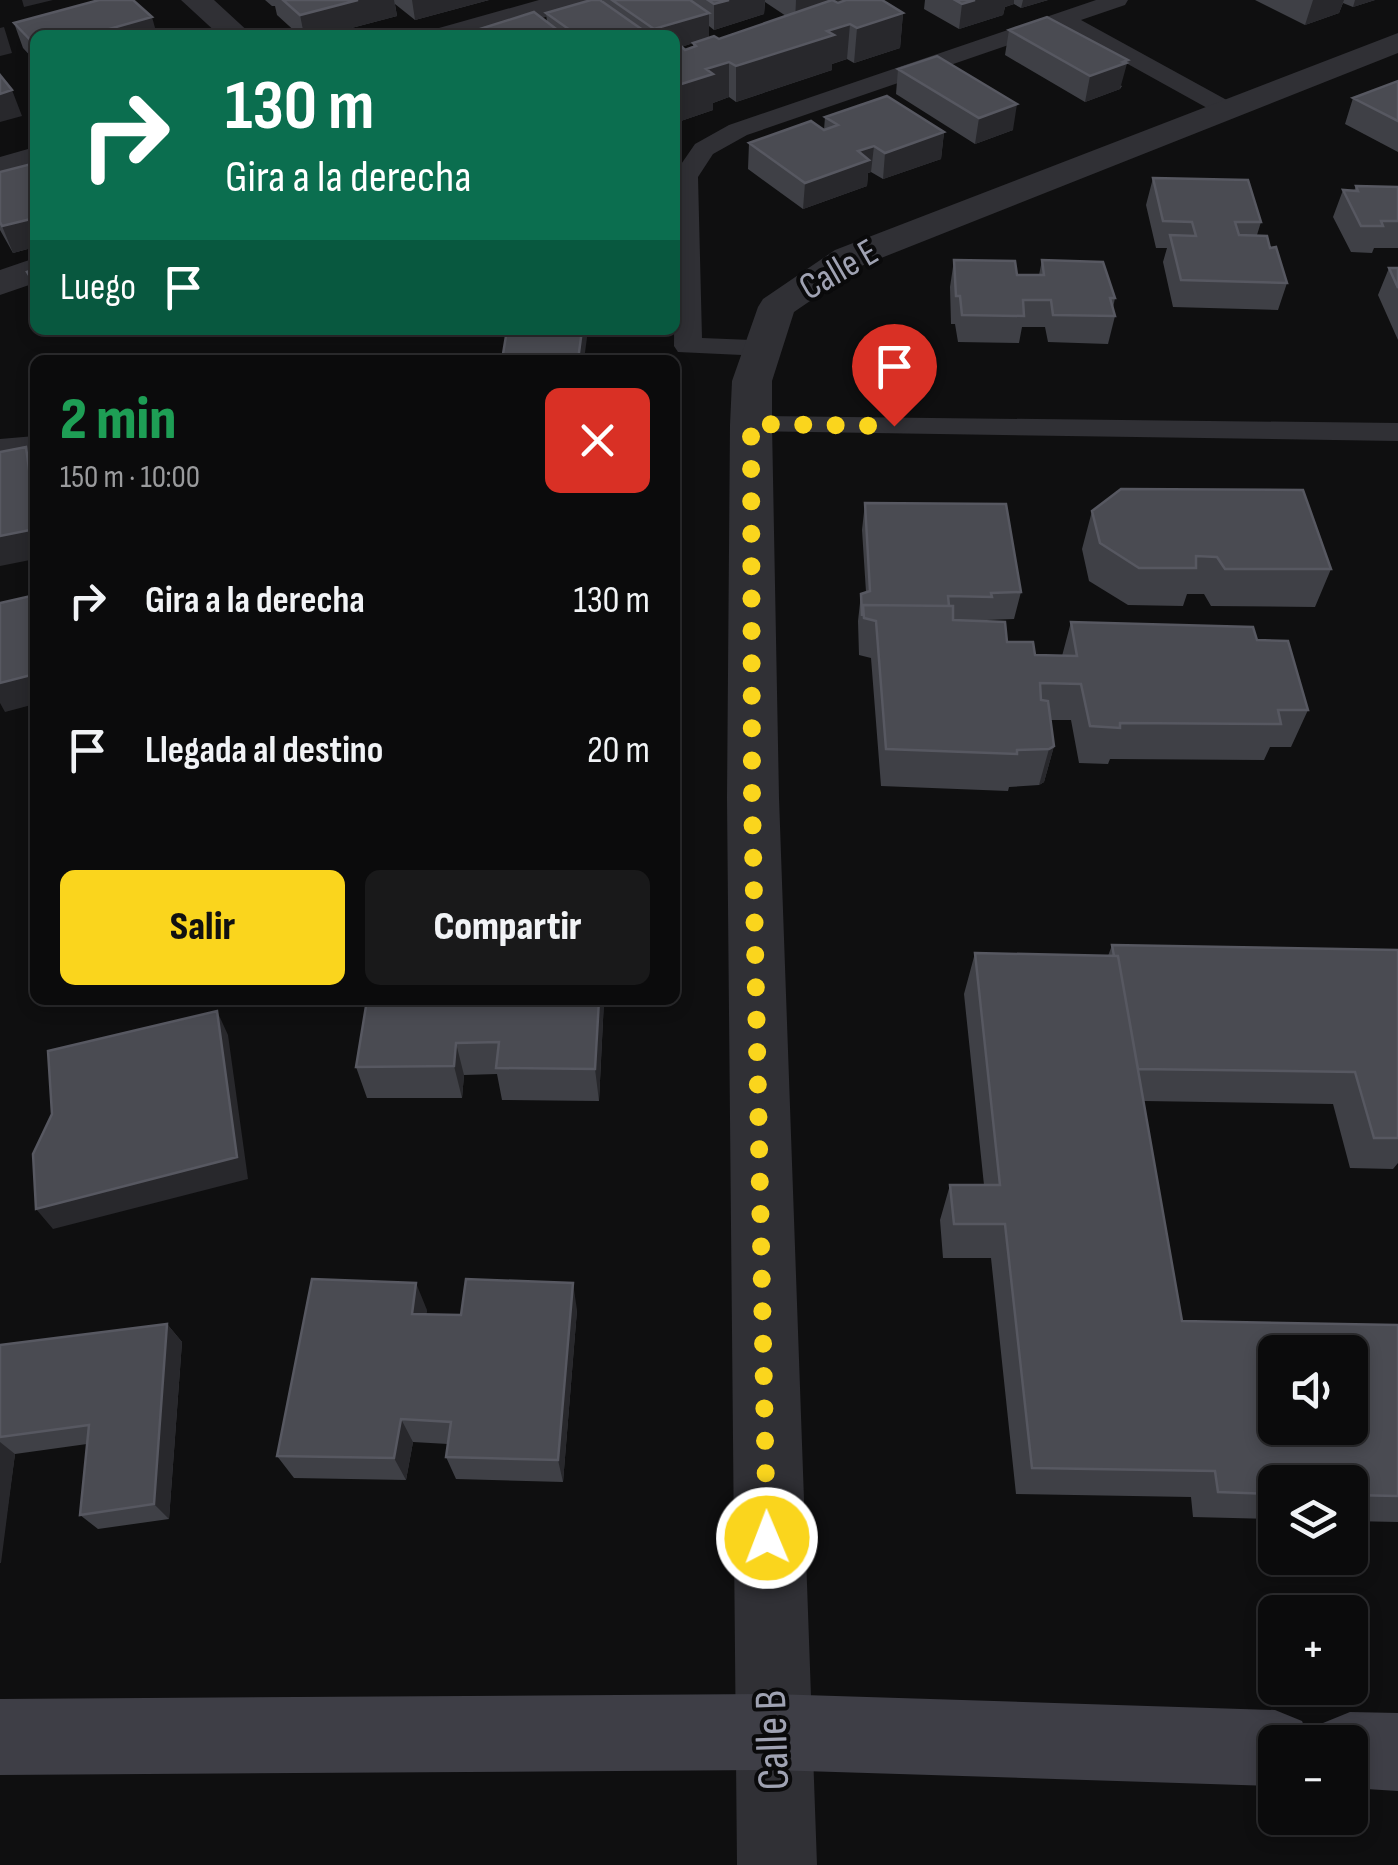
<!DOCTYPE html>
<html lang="es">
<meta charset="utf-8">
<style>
:root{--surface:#0b0b0c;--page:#19191a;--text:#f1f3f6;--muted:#9a9b9d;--line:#2b2b2d;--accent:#fad51d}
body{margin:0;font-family:"Sofia Sans Condensed",sans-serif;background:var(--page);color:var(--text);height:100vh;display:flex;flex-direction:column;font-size:38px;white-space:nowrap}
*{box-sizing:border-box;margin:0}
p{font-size:32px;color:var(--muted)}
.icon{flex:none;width:55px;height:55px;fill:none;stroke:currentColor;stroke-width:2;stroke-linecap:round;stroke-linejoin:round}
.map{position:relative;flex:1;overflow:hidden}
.side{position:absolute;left:30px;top:355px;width:650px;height:650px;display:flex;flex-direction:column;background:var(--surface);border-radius:15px;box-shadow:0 5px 15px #0003,0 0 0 2px var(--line)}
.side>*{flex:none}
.guide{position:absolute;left:30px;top:30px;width:650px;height:305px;border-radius:15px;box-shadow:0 5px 15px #0003,0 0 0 2px var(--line);background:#0b6e4f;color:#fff;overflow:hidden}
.buttons{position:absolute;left:1258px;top:1335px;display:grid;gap:20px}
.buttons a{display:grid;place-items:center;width:110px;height:110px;border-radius:15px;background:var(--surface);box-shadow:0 5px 15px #0003,0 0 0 2px var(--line);font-size:50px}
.pin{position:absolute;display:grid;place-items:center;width:85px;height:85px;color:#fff;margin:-102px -42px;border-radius:50% 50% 50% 0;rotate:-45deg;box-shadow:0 0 10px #0007}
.pin .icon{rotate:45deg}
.me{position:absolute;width:110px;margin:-55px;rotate:359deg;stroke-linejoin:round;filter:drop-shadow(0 0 8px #0008)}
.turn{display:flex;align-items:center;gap:35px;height:210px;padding:0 30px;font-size:45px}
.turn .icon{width:130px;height:130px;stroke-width:2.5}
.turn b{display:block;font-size:70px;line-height:85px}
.then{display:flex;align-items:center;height:95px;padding:0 30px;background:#0003;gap:20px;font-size:38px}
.round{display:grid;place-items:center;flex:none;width:105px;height:105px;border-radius:15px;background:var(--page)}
.head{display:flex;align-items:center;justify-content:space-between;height:170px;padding:0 30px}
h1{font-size:60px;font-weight:800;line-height:75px;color:#1e9e55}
.action{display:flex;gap:20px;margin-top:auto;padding:20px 30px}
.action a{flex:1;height:115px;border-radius:15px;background:var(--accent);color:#111;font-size:40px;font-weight:800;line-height:115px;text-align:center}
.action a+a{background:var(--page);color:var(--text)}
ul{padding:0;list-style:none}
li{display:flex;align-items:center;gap:30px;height:150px;padding:0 30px}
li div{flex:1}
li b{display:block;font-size:38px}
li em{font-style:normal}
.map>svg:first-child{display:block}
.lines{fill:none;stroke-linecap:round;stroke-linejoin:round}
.lane{fill:#303035;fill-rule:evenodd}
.street{fill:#303035;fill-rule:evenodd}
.secondary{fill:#3e3e46;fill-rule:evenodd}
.wall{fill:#3f4046;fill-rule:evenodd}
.shaded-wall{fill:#28282c}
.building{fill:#4a4b52;stroke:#575861;stroke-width:2.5;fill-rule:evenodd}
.route{stroke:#fad51d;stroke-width:18;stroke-dasharray:0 32.4}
.labels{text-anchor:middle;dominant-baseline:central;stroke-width:8;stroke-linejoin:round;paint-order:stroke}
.street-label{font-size:38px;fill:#9fa2b2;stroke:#0a0a0b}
.near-street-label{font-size:45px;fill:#9fa2b2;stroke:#0a0a0b}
</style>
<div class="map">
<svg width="1398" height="1865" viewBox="0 0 1398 1865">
<rect width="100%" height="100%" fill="#0f0f10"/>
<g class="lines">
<path class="lane" d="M 1096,0 L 1128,0 L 1125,5 L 1081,20 L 1234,104 L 1238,109 L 1234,114 L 1218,114 L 1061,27 L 747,135 L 713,154 L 698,177 L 702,338 L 773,341 L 777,347 L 773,353 L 763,356 L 678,352 L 674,346 L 675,173 L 695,144 L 729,125 Z
M 751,416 L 1398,423 L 1398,441 L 740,431 L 736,425 L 740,419 Z"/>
<path class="street" d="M 181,0 L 214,0 L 252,35 L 219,35 Z
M 539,0 L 587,0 L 583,6 L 484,35 L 435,35 L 439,28 Z
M 1398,33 L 1398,53 L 861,266 L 794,312 L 772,381 L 772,425 L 779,798 L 817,1865 L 737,1865 L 727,798 L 730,425 L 732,381 L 758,307 L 763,299 L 835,250 Z
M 35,147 L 35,168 L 0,178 L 0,157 Z
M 35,258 L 35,283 L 0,295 L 0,270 Z
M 35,436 L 35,462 L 0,465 L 0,439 Z"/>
<path class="secondary" d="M 772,1694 L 1275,1710 L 1302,1721 L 1311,1742 L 1275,1742 L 1275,1786 L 772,1770 L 0,1775 L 0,1699 Z
M 1350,1712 L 1398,1713 L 1398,1791 L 1350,1788 L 1350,1742 L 1315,1742 L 1323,1723 Z"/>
</g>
<path class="wall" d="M 265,0 L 489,0 L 415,20 L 395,4 L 397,16 L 325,35 L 299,35 L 277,15 L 275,6 L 272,6 Z
M 603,0 L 882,0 L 903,13 L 900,48 L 854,63 L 847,59 L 832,64 L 832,70 L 736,102 L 729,97 L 713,103 L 713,110 L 675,123 L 675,35 L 461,35 L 547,22 L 546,13 L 603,2 ZM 765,2 L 786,16 L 719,39 L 709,38 L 709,26 L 714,30 L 764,14 ZM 693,43 L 693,47 L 685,50 L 681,47 Z
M 925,0 L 1048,0 L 1021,8 L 1014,4 L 1005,7 L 1003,15 L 959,29 L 924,9 Z
M 1255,0 L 1375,0 L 1353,7 L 1343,3 L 1339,13 L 1305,25 Z
M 14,23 L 35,35 L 35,61 L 23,48 Z
M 1009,30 L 1122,86 L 1120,89 L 1085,102 L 1005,55 Z
M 898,69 L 1013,130 L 975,144 L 896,94 Z
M 1398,81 L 1398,152 L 1345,124 L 1353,98 Z
M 825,117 L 944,132 L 941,159 L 883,179 L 871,172 L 868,173 L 867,186 L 803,209 L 748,169 L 749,143 L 824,130 Z
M 35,163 L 35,247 L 13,253 L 0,230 L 0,172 Z
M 1153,178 L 1261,222 L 1257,235 L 1270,248 L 1287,283 L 1278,310 L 1173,307 L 1163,262 L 1167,248 L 1156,248 L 1146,205 Z
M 1356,186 L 1398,187 L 1398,248 L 1374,248 L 1372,253 L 1351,252 L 1333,217 L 1343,190 L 1354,191 Z
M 954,260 L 1017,275 L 1039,275 L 1042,260 L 1115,298 L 1113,308 L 1115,316 L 1108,344 L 1048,342 L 1045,327 L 1022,327 L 1019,343 L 958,342 L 955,324 L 951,324 L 950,287 Z
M 1389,268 L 1398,268 L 1398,340 L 1378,295 Z
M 865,503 L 1021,592 L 1014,619 L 987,620 L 1007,642 L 1035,655 L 1062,656 L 1071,622 L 1257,640 L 1308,710 L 1291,747 L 1270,747 L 1264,760 L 1110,759 L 1108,764 L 1079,763 L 1071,720 L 1050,720 L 1054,746 L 1044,782 L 1039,785 L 1009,787 L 1008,791 L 881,786 L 871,658 L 859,655 L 858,621 L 861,594 L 866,592 L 862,530 Z
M 1092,511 L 1331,569 L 1315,607 L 1211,606 L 1204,594 L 1187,594 L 1183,606 L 1128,605 L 1089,581 L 1082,549 Z
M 1112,945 L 1398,950 L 1398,1163 L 1393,1169 L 1350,1168 L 1333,1104 L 1144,1101 L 1182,1321 L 1398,1325 L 1398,1522 L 1350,1521 L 1350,1482 L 1275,1482 L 1275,1519 L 1193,1517 L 1191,1497 L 1016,1494 L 991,1258 L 943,1258 L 940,1220 L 950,1185 L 984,1185 L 964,994 L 975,953 L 1108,956 Z
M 604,1000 L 599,1101 L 502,1100 L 497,1074 L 464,1075 L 462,1098 L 367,1098 L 356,1067 Z
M 427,1310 L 426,1314 L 461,1315 L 577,1310 L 563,1482 L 456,1479 L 446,1457 L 448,1444 L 413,1442 L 406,1480 L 294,1478 L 277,1456 Z
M 167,1324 L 182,1342 L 169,1519 L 98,1529 L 80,1515 L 87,1444 L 15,1454 L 0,1563 L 0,1345 Z"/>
<path class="shaded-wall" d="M 22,0 L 53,0 L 24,7 Z
M 358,0 L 394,0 L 397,16 L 325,35 L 304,35 L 300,15 Z
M 412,0 L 489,0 L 415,20 Z
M 729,0 L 765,0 L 764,14 L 714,30 L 714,4 Z
M 796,0 L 852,0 L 795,22 Z
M 975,0 L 1014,0 L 1014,4 L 1005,7 L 1003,15 L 959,29 L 962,4 Z
M 1023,0 L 1048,0 L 1021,8 Z
M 1313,0 L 1344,0 L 1339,13 L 1305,25 Z
M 1355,0 L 1375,0 L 1353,7 Z
M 709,13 L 709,38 L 675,49 L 675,35 L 654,35 L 654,29 Z
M 903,13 L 900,48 L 854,63 L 857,28 Z
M 152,17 L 157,35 L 88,35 Z
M 850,24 L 847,59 L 832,64 L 832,70 L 736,102 L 736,66 L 827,31 Z
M 4,27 L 12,53 L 0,56 L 0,28 Z
M 1128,60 L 1120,89 L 1085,102 L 1090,76 Z
M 729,62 L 729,97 L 713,103 L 713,110 L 675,123 L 675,86 L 706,69 Z
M 12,90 L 22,116 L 0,122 L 0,94 Z
M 1017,104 L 1013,130 L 975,144 L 979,118 Z
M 944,132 L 941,159 L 883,179 L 885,153 Z
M 874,146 L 871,172 L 868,173 L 867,186 L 803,209 L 805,183 L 858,151 Z
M 35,218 L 35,247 L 13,253 L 2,226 Z
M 582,330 L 588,330 L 584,360 L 578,360 Z
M 26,447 L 35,468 L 35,513 Z
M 35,529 L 35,559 L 0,566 L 0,536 Z
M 35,674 L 35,704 L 5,712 L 0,703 L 0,683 Z
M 1054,746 L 1044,782 L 1039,785 L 1049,749 Z
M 599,1000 L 604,1000 L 599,1101 L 595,1069 Z
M 217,1011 L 228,1035 L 248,1179 L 53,1229 L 36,1209 Z
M 456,1043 L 464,1075 L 462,1098 L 454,1066 Z
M 416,1283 L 427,1310 L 422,1340 L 412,1314 Z
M 573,1283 L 577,1310 L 563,1482 L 558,1460 Z
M 167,1324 L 182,1342 L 169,1519 L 154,1504 Z
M 401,1419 L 413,1442 L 406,1480 L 394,1458 Z
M 0,1442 L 15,1454 L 1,1563 L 0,1563 Z"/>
<path class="building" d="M 99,0 L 133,0 L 152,17 L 88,35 L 35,35 L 35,45 L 14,23 Z
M 283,0 L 358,0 L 300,15 Z
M 591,0 L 600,0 L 647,33 L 642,35 L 577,35 L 546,13 Z
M 612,0 L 690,0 L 709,13 L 654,29 Z
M 708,0 L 729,0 L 714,4 Z
M 832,0 L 838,3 L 846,0 L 882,0 L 903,13 L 857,28 L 850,24 L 827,31 L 834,35 L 736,66 L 729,62 L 706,69 L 713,74 L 675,86 L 675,48 L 681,46 L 685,50 L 696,46 L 693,43 L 714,36 L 719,39 Z
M 955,0 L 975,0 L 962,4 Z
M 534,12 L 564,35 L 461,35 Z
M 1047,17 L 1128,60 L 1123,62 L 1126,63 L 1090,76 L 1009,30 Z
M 937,56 L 1017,104 L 979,118 L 898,69 Z
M 0,75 L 12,90 L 0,94 Z
M 1398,81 L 1398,121 L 1353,98 Z
M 887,96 L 944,132 L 885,153 L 874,146 L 858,151 L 869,160 L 805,183 L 749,143 L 811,121 L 824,130 L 838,125 L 825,117 Z
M 35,163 L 35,218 L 2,226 L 0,222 L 0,172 Z
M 1153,178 L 1248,180 L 1261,222 L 1235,222 L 1239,235 L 1267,236 L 1270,248 L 1276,247 L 1287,283 L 1181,280 L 1170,235 L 1196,236 L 1192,222 L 1163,221 Z
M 1356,186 L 1398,187 L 1398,221 L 1381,221 L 1383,226 L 1361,226 L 1343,190 L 1358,191 Z
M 954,260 L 1015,261 L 1017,275 L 1044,275 L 1042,260 L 1103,262 L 1115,298 L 1110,298 L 1115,316 L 1053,315 L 1051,300 L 1023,300 L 1024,316 L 962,315 L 960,296 L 956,296 Z
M 1389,268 L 1398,268 L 1398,288 Z
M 35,269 L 35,285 L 27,272 Z
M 507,330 L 582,330 L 578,360 L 502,360 Z
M 26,447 L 35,513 L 35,529 L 0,536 L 0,452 Z
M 1121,489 L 1303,490 L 1331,569 L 1225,569 L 1217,557 L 1196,556 L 1196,568 L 1139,568 L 1100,543 L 1092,511 Z
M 865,503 L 1006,504 L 1021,592 L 991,593 L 992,597 L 948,596 L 949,606 L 863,605 L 862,616 L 861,594 L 870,591 Z
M 35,595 L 35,674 L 0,683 L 0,603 Z
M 863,605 L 953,606 L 953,620 L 1005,622 L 1007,642 L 1033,642 L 1035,655 L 1077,656 L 1071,622 L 1253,627 L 1257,640 L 1288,641 L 1308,710 L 1278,710 L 1281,724 L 1120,723 L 1120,728 L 1090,726 L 1081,684 L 1040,683 L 1041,700 L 1048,701 L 1054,746 L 1049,749 L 1017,750 L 1017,754 L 886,749 L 876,621 L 864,618 Z
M 1112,945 L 1398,950 L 1398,1138 L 1374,1138 L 1355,1072 L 1138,1069 L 1118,956 L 1114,956 Z
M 975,953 L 1118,956 L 1182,1321 L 1398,1325 L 1398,1496 L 1350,1495 L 1350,1482 L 1275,1482 L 1275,1494 L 1218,1492 L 1215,1471 L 1032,1468 L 1005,1224 L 954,1224 L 950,1185 L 1000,1185 ZM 1275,1352 L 1350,1352 L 1350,1428 L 1275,1428 Z
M 367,1000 L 599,1000 L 595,1069 L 496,1068 L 499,1042 L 456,1043 L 454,1066 L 356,1067 Z
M 217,1011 L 237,1157 L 36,1209 L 33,1154 L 52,1114 L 48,1051 Z
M 312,1279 L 416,1283 L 412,1314 L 461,1315 L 466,1279 L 573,1283 L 558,1460 L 446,1457 L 451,1422 L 401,1419 L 394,1458 L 277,1456 Z
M 167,1324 L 154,1504 L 80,1515 L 89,1425 L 0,1437 L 0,1345 Z"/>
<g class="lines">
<path class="route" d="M 767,1538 L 752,798 L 751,424 L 894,426"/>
</g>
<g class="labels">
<g class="street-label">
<text transform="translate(839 270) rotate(-30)">Calle E</text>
</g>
<g class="near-street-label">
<text transform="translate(773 1740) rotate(-92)">Calle B</text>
</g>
</g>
</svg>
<div class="buttons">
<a><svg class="icon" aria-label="sound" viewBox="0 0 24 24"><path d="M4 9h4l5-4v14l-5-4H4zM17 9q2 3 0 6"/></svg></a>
<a><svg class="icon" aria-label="layers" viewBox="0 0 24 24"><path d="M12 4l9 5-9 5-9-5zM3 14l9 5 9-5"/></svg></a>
<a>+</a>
<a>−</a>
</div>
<div class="pin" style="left:894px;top:426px;background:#d93025"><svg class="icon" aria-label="arrive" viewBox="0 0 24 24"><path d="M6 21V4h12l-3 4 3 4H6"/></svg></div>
<svg class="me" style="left:767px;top:1538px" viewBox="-20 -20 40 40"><circle r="17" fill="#fad51d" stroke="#fff" stroke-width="3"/><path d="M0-11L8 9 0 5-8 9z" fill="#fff"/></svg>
<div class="guide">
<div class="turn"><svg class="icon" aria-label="right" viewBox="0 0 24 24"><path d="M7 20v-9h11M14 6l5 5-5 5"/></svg><div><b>130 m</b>Gira a la derecha</div></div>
<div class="then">Luego<svg class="icon" aria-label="arrive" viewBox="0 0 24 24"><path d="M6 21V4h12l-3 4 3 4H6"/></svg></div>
</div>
<section class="side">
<div class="head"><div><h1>2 min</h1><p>150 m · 10:00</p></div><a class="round" style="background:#d93025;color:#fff"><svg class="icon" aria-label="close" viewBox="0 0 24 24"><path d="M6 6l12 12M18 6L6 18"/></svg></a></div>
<ul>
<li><svg class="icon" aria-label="right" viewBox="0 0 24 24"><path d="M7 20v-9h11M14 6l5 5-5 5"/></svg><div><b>Gira a la derecha</b></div><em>130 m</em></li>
<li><svg class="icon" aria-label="arrive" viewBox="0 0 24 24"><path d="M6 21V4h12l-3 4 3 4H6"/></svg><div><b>Llegada al destino</b></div><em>20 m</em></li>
</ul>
<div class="action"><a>Salir</a><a>Compartir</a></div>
</section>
</div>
